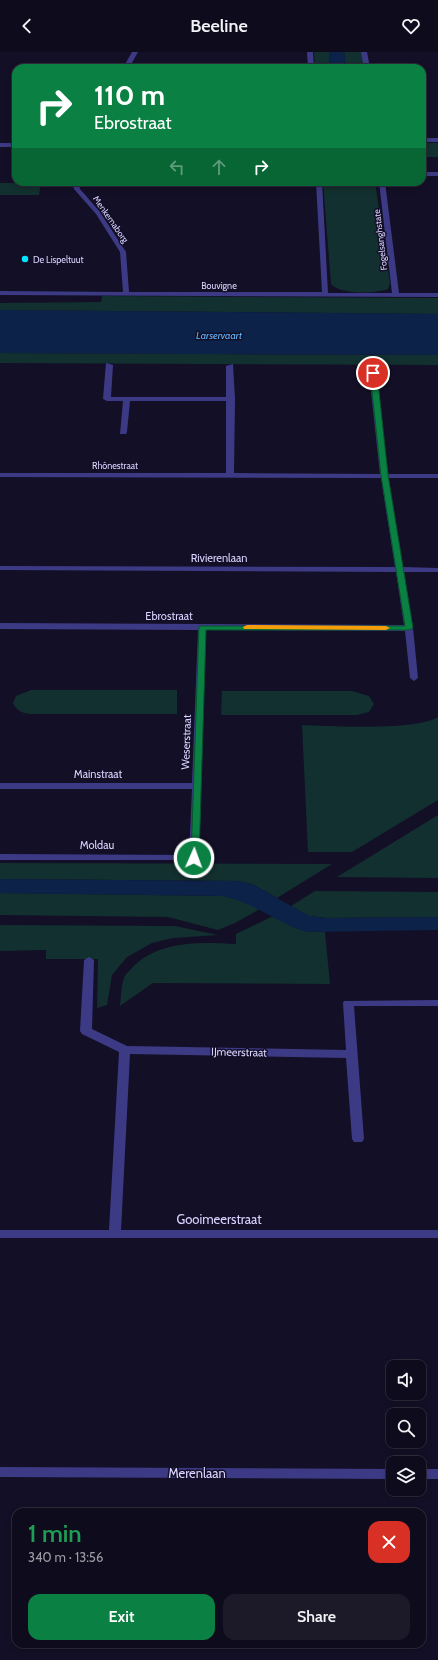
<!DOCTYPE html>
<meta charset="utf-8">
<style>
:root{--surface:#0e0b1c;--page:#1c1929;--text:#f1f3f6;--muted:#9b9ba3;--line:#2e2b3b;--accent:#0b8043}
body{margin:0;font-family:Cabin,sans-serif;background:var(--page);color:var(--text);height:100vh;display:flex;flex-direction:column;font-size:15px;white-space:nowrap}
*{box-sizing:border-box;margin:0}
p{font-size:13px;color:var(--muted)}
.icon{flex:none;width:22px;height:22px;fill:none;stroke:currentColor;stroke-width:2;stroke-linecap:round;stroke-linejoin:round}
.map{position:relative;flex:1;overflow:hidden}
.drawer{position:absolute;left:12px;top:1456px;width:414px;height:140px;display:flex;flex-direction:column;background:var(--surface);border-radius:12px;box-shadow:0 2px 6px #0003,0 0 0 1px var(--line)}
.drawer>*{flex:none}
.hud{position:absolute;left:12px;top:12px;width:414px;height:122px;border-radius:12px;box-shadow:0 2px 6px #0003,0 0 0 1px var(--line);background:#0b8043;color:#fff;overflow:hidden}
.buttons{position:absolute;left:386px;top:1308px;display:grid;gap:8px}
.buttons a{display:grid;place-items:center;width:40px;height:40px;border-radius:8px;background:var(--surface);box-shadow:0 2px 6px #0003,0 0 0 1px var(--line);font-size:20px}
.pin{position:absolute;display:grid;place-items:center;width:34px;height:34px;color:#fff;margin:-17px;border:2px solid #fff;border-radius:50%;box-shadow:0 1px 4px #0007}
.me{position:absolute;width:44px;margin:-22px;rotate:2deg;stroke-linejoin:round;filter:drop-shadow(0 0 3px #0008)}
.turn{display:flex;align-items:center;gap:14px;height:84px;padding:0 16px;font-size:18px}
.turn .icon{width:52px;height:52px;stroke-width:2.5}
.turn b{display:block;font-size:28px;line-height:34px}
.lanes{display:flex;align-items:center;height:38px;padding:0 16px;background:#0003;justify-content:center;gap:20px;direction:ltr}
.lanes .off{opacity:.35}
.round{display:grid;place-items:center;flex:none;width:42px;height:42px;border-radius:12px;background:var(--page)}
.headline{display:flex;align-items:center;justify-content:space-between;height:68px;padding:0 16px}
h1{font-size:24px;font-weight:600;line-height:30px;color:#1e9e55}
.cta{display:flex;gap:8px;margin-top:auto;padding:8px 16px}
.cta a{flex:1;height:46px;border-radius:12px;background:var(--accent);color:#fff;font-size:16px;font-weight:600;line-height:46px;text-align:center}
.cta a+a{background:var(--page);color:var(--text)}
header{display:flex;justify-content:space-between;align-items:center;height:52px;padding:0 16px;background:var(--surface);font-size:18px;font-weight:600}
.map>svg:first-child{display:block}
.green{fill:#12302f}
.water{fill:#0c2248}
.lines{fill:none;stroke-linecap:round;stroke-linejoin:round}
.street{fill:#3d3a85;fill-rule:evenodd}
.route{fill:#0b8043;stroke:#07532c}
.slow{fill:#f59e0b}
.poi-dot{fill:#00e5ff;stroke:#130f26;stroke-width:1.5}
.labels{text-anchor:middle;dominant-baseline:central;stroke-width:3;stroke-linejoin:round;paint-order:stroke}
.far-street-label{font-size:9px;fill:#d9d4ff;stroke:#130f26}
.far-poi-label{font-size:9px;fill:#d9d4ff;stroke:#130f26;text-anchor:start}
.far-water-label{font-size:10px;font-style:italic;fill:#62b6ff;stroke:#130f26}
.street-label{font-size:11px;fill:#d9d4ff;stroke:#130f26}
.near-street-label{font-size:13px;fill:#d9d4ff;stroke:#130f26}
</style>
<header><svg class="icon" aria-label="back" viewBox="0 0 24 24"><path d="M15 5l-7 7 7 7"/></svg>Beeline<svg class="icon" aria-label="heart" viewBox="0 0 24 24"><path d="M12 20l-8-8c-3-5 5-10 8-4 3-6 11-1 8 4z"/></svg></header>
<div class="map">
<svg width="438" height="1608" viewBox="0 0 438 1608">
<rect width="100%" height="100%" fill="#130f26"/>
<path class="green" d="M 314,0 L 329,0 L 330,16 L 315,16 Z
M 344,0 L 362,0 L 364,16 L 346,16 Z
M 422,91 L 438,91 L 438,105 L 422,105 Z
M 323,130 L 375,130 L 390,231 L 388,237 C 375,242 341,243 331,232 Z
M 0,131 L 41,131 L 39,143 L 0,143 Z
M 102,244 L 438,246 L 438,262 L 0,258 L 0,251 L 101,250 Z
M 0,301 L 438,303 L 438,313 L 0,311 Z
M 31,638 L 177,638 L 177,662 L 34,662 C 25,662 17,660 13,651 L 16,644 Z
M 222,639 L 352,639 L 369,644 L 374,652 L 369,660 L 357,663 L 223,663 L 221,662 Z
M 438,665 L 438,748 L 352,800 L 308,800 L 302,673 C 331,674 416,679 438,665 Z
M 438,763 L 438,826 L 337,825 Z
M 0,811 L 332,812 L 277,846 L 252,832 L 238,829 L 0,827 Z
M 315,839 L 438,840 L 438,865 L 327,866 L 309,864 L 291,854 Z
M 0,841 L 223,844 L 236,847 L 260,857 L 235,871 L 218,878 L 168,865 L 0,863 Z
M 273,864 C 294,876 300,880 325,880 L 330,932 L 153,931 L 120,954 C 121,945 121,934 124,926 C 125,923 129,919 131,917 C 157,888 201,890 236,892 L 236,882 Z
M 0,873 L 175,874 L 218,883 L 173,886 L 152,891 L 127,905 L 112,923 L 107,953 L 97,956 L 98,907 L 46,907 L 46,898 L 0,899 Z"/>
<path class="water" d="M 329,0 L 344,0 L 346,16 L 330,16 Z
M 0,258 L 438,262 L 438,303 L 0,301 Z
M 0,827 L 238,829 L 252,832 L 309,864 L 327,866 L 438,865 L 438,878 L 308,880 C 278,873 256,851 223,844 L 0,841 Z"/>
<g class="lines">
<path class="street" d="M 132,0 L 138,0 L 129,16 L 123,16 Z
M 307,0 L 313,0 L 314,16 L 308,16 Z
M 361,0 L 367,0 L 370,16 L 364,16 Z
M 422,86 L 438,86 L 438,90 L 422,90 Z
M 0,91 L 16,91 L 16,95 L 0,95 Z
M 422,120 L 438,120 L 438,124 L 422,124 Z
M 72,130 L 78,130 L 80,137 L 100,160 L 126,200 L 129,240 L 322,240 L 316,130 L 322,130 L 328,241 L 392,241 L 379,130 L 385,130 L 399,241 L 438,241 L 438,245 L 0,243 L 0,239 L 123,240 L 120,200 L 96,162 L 74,137 Z
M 106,311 L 113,313 L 111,345 L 226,345 L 226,314 L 233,312 L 235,347 L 234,421 L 380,422 L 369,321 L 376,319 L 388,422 L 438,422 L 438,426 L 388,426 L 403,515 L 438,516 L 438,520 L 404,520 L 413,576 L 418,626 L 414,629 L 410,626 L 405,579 L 206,578 L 199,806 L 198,808 L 0,808 L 0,802 L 189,803 L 192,737 L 0,737 L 0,731 L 192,731 L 198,578 L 0,577 L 0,571 L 404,573 L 396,520 L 0,518 L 0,514 L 395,515 L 381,426 L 0,425 L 0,421 L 226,421 L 226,349 L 130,349 L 127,380 L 126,382 L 120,382 L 123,349 L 107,349 L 103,347 Z
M 89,905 L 94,908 L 92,977 L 127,994 L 346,998 L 343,951 L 344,949 L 438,948 L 438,954 L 354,954 L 364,1087 L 362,1090 L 354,1090 L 352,1087 L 346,1006 L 130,1002 L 121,1178 L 438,1178 L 438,1186 L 0,1186 L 0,1178 L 109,1178 L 119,1000 L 82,982 L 80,979 L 84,908 Z
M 0,1415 L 393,1417 L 393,1427 L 0,1425 Z
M 419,1417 L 438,1417 L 438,1427 L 419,1427 Z"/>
</g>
<path class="route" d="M 373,319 L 377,321 L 388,423 L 413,576 L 409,578 L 206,578 L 199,806 L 194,808 L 191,807 L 199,574 L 405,574 L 381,423 L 370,321 Z"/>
<path class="slow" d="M 247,573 L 386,574 L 390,576 L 386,578 L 244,577 L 243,575 Z"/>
<circle class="poi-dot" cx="25" cy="207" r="4"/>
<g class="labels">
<g class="far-street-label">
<text transform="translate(111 167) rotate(55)">Menkemaborg</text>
<text transform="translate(380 188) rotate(-97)">Fogelsanghstate</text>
<text x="219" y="233">Bouvigne</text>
<text x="115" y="413">Rhônestraat</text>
</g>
<g class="far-poi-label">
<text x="33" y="207">De Lispeltuut</text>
</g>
<g class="far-water-label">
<text x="219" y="283">Larservaart</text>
</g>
<g class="street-label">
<text x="219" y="506">Rivierenlaan</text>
<text x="169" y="564">Ebrostraat</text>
<text transform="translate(186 690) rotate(-88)">Weserstraat</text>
<text x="98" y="722">Mainstraat</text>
<text x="97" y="793">Moldau</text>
<text transform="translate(239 1000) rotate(1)">IJmeerstraat</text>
</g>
<g class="near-street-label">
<text x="219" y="1167">Gooimeerstraat</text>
<text x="197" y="1421">Merenlaan</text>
</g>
</g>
</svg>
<div class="buttons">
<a><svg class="icon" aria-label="sound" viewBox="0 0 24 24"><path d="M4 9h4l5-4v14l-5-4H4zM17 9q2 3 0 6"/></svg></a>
<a><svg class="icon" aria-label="search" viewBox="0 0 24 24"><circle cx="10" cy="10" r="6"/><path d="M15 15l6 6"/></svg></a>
<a><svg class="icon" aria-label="layers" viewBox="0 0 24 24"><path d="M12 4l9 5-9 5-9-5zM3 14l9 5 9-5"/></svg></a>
</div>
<div class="pin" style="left:373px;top:321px;background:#d93025"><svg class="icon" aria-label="arrive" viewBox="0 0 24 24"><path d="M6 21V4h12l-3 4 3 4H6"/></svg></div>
<svg class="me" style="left:194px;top:806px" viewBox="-20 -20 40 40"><circle r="17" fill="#0b8043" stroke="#fff" stroke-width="3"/><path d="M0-11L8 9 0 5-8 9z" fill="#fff"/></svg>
<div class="hud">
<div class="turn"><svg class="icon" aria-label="right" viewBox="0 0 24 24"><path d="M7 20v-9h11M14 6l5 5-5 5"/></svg><div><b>110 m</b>Ebrostraat</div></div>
<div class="lanes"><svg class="icon off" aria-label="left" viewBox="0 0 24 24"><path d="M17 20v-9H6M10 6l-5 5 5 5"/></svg><svg class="icon off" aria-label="ahead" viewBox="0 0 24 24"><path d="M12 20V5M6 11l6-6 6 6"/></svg><svg class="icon" aria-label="right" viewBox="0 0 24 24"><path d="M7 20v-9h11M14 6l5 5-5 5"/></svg></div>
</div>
<section class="drawer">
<div class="headline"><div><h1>1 min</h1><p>340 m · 13:56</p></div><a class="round" style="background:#d93025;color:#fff"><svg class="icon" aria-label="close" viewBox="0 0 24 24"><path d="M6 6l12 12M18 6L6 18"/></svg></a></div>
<div class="cta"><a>Exit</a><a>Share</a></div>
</section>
</div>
